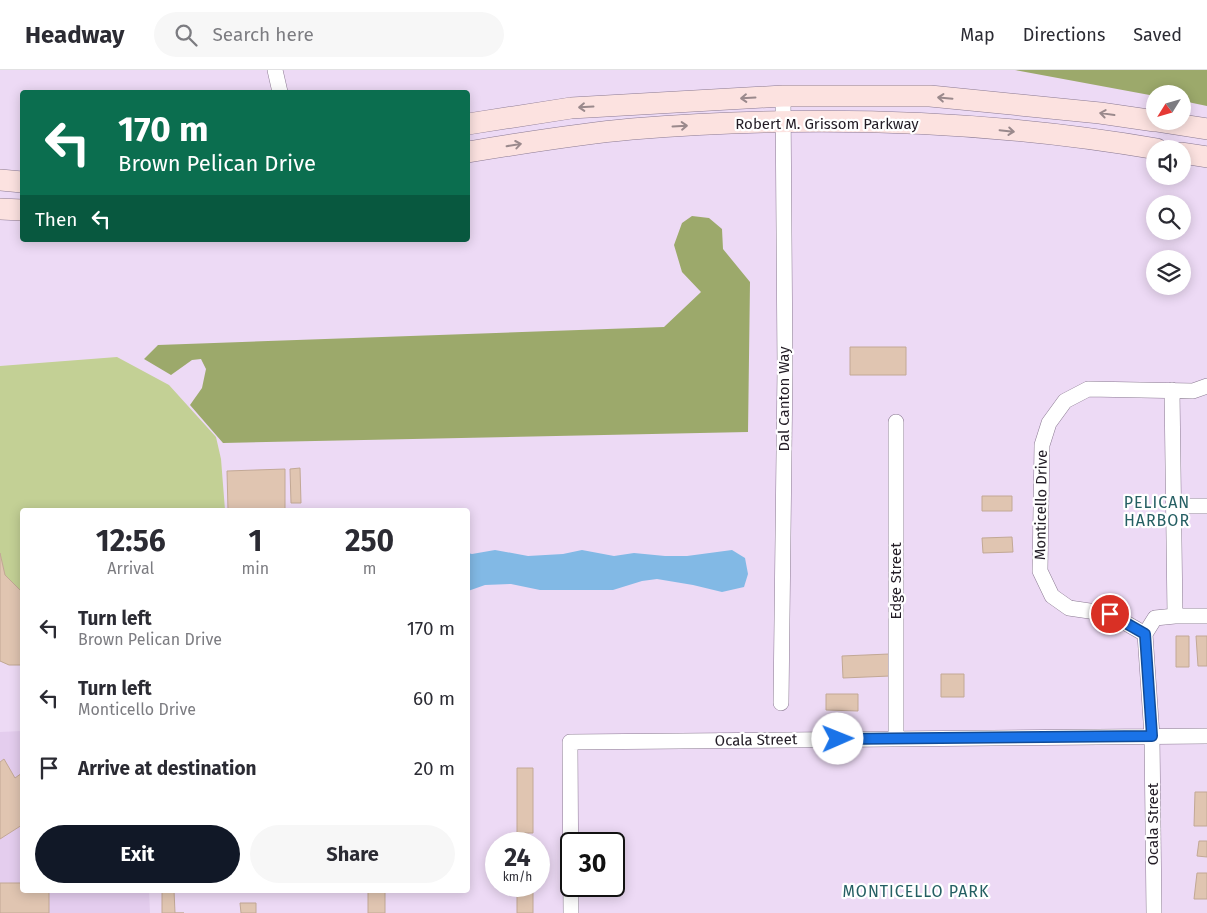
<!DOCTYPE html>
<style>
:root{--surface:#fff;--page:#f7f7f7;--text:#2b2b33;--muted:#7c7c81;--line:#e1e1e2;--accent:#111827}
body{margin:0;font-family:"Fira Sans",sans-serif;background:var(--page);color:var(--text);height:100vh;display:flex;flex-direction:column;font-size:19px;white-space:nowrap}
*{box-sizing:border-box;margin:0}
p{font-size:16px;color:var(--muted)}
.icon{flex:none;width:28px;height:28px;fill:none;stroke:currentColor;stroke-width:2;stroke-linecap:round;stroke-linejoin:round}
.map{position:relative;flex:1;overflow:hidden}
.panel{position:absolute;left:20px;top:438px;width:450px;height:385px;display:flex;flex-direction:column;background:var(--surface);border-radius:5px;box-shadow:0 2px 12px #0003}
.panel>*{flex:none}
.banner{position:absolute;left:20px;top:20px;width:450px;height:152px;border-radius:5px;box-shadow:0 2px 12px #0003;background:#0b6e4f;color:#fff;overflow:hidden}
.needle{width:32px;rotate:233deg}
.controls{position:absolute;left:1146px;top:15px;display:grid;gap:10px}
.controls a{display:grid;place-items:center;width:45px;height:45px;border-radius:50%;background:var(--surface);box-shadow:0 2px 12px #0003;font-size:25px}
.speed{position:absolute;left:485px;top:762px;display:flex;gap:10px;font-size:25px;font-weight:700;text-align:center}
.speed>*{display:grid;place-content:center;width:65px;height:65px;border-radius:50%;background:var(--surface);box-shadow:0 2px 12px #0003;line-height:1}
.speed small{font-size:12px;font-weight:400}
.speed .limit{border:2px solid #111;border-radius:8px;background:#fff;color:#111}
.pin{position:absolute;display:grid;place-items:center;width:42px;height:42px;color:#fff;margin:-21px;border:2px solid #fff;border-radius:50%;box-shadow:0 1px 5px #0007}
.me{position:absolute;width:55px;margin:-28px;rotate:89deg;stroke-linejoin:round;filter:drop-shadow(0 0 4px #0008)}
.turn{display:flex;align-items:center;gap:18px;height:105px;padding:0 15px;font-size:22px}
.turn .icon{width:65px;height:65px;stroke-width:2.5}
.turn b{display:block;font-size:35px;line-height:42px}
.then{display:flex;align-items:center;height:48px;padding:0 15px;background:#0003;gap:10px;font-size:19px}
.eta{display:flex;justify-content:space-evenly;align-items:center;height:85px;text-align:center}
.eta b{font-size:30px;font-weight:700;line-height:35px}
.cta{display:flex;gap:10px;margin-top:auto;padding:10px 15px}
.cta a{flex:1;height:58px;border-radius:30px;background:var(--accent);color:#fff;font-size:20px;font-weight:700;line-height:58px;text-align:center}
.cta a+a{background:var(--page);color:var(--text)}
ul{padding:0;list-style:none}
li{display:flex;align-items:center;gap:15px;height:70px;padding:0 15px}
li div{flex:1}
li b{display:block;font-size:19px}
li em{font-style:normal}
header{display:flex;align-items:center;gap:30px;box-sizing:border-box;height:70px;padding:0 25px;background:var(--surface);border-bottom:1px solid var(--line)}
header strong{font-size:24px}
nav{display:flex;gap:28px;margin-inline-start:auto;font-size:18px}
.search{width:350px;height:45px;background:var(--page);display:flex;align-items:center;gap:12px;box-sizing:border-box;padding:0 18px;border-radius:28px;color:var(--muted);font-size:19px}
.map>svg:first-child{display:block}
.built{fill:#e4cdee}
.green{fill:#c3d095}
.forest{fill:#9ca96b}
.water{fill:#82b9e5}
.building{fill:#e0c5b1;stroke:#c2a895}
.lines{fill:none;stroke-linecap:round;stroke-linejoin:round}
.street-casing{stroke:#8b7a92;stroke-width:16}
.secondary-casing{stroke:#8b7a92;stroke-width:22}
.street{stroke:#fff;stroke-width:15}
.secondary{stroke:#fce2e0;stroke-width:21}
.oneway{stroke:#9a898c}
.route-casing{stroke:#114b97;stroke-width:12}
.route{stroke:#1a73e8;stroke-width:9}
.labels{text-anchor:middle;dominant-baseline:central;stroke-width:4.5;stroke-linejoin:round;paint-order:stroke}
.street-label{font-size:15px;fill:#221c25;stroke:#fff}
.neighbourhood-label{font-size:16px;letter-spacing:1px;fill:#255f63;stroke:#fff}
</style>
<header>
<strong>Headway</strong>
<div class="search"><svg class="icon" aria-label="search" viewBox="0 0 24 24"><circle cx="10" cy="10" r="6"/><path d="M15 15l6 6"/></svg>Search here</div>
<nav><a>Map</a><a>Directions</a><a>Saved</a></nav>
</header>
<div class="map">
<svg width="1207" height="843" viewBox="0 0 1207 843">
<rect width="100%" height="100%" fill="#eddaf5"/>
<path class="built" d="M 22,661 L 22,820 L 149,820 L 150,843 L 0,843 L 0,662 Z"/>
<path class="green" d="M 117,287 L 169,315 L 216,367 L 221,389 L 225,440 L 22,440 L 22,595 L 9,595 L 0,591 L 0,296 Z"/>
<path class="forest" d="M 1015,0 L 1207,0 L 1207,36 L 1183,31 L 1182,24 L 1155,24 L 1155,26 Z
M 692,146 L 709,148 L 722,159 L 723,179 L 750,212 L 748,362 L 223,373 L 190,335 L 202,318 L 206,299 L 201,289 L 192,290 L 171,305 L 144,289 L 158,275 L 664,257 L 701,222 L 682,202 L 674,175 L 682,153 Z"/>
<path class="water" d="M 495,480 L 528,486 L 563,484 L 582,480 L 614,486 L 634,483 L 665,486 L 687,486 L 732,480 L 745,488 L 748,504 L 744,517 L 722,522 L 693,515 L 657,509 L 642,511 L 613,520 L 540,520 L 511,514 L 485,515 L 468,521 L 468,483 L 472,484 Z"/>
<path class="building" d="M 850,277 L 906,277 L 906,305 L 850,305 Z
M 300,398 L 301,433 L 291,433 L 290,399 Z
M 285,399 L 285,440 L 228,440 L 227,401 Z
M 982,426 L 1012,426 L 1012,441 L 982,441 Z
M 1012,467 L 1013,482 L 983,483 L 982,468 Z
M 0,483 L 5,505 L 22,522 L 22,595 L 9,595 L 0,591 Z
M 1176,566 L 1189,566 L 1189,597 L 1176,597 Z
M 1196,566 L 1207,566 L 1207,596 L 1198,596 Z
M 889,584 L 890,606 L 843,608 L 842,586 Z
M 941,604 L 964,604 L 964,627 L 941,627 Z
M 826,624 L 858,624 L 858,641 L 826,640 Z
M 4,689 L 15,708 L 22,703 L 22,755 L 0,769 L 0,692 Z
M 517,698 L 533,698 L 533,763 L 517,763 Z
M 1195,722 L 1207,722 L 1207,756 L 1194,756 Z
M 1199,771 L 1207,771 L 1207,787 L 1197,786 Z
M 1197,803 L 1207,803 L 1207,829 L 1194,829 Z
M 0,813 L 22,813 L 22,820 L 49,820 L 49,843 L 0,843 Z
M 517,816 L 533,816 L 533,843 L 517,843 Z
M 162,820 L 174,820 L 175,843 L 184,843 L 162,843 Z
M 368,820 L 385,820 L 385,843 L 368,843 Z
M 240,833 L 256,833 L 256,843 L 241,843 Z"/>
<g class="lines">
<g class="street-casing">
<path id="street" d="M 275,0 L 280,22
M 1172,320 L 1175,546
M 896,352 L 896,669
M 1174,436 L 1207,436
M 1145,564 L 1110,544 L 1069,538 L 1052,526 L 1040,501 L 1042,375 L 1049,353 L 1065,331 L 1088,319 L 1193,321 L 1207,316
M 781,633 L 785,299 L 783,26
M 571,843 L 570,672 L 1207,666
M 1154,843 L 1152,666 L 1145,564 L 1155,548 L 1175,546 L 1207,546"/>
</g>
<g class="secondary-casing">
<path id="secondary" d="M 1156,51 L 1207,59
M 468,54 L 571,38 L 783,26 L 930,26 L 1100,43 L 1155,51
M 468,82 C 522,73 577,64 632,59 C 807,45 984,49 1157,79
M 1182,83 L 1207,87
M 0,110 L 22,112
M 0,139 L 22,140"/>
</g>
<use href="#street" class="street"/>
<use href="#secondary" class="secondary"/>
</g>
<defs><path id="oneway-shaft" d="M-6 0H5M1.5-3L5.5 0L1.5 3" fill="none" stroke-width="1.6" stroke-linecap="round" stroke-linejoin="round" transform="scale(1.25)"/></defs>
<g class="oneway">
<use href="#oneway-shaft" transform="translate(748 28) rotate(177)"/>
<use href="#oneway-shaft" transform="translate(945 28) rotate(-175)"/>
<use href="#oneway-shaft" transform="translate(586 37) rotate(177)"/>
<use href="#oneway-shaft" transform="translate(1107 44) rotate(-172)"/>
<use href="#oneway-shaft" transform="translate(680 56) rotate(-3)"/>
<use href="#oneway-shaft" transform="translate(1007 61) rotate(6)"/>
<use href="#oneway-shaft" transform="translate(514 75) rotate(-9)"/>
</g>
<g class="lines">
<g class="route-casing">
<path id="route" d="M 838,669 L 1152,666 L 1145,564 L 1110,544"/>
</g>
<use href="#route" class="route"/>
</g>
<g class="labels">
<g class="street-label">
<text x="827" y="54">Robert M. Grissom Parkway</text>
<text transform="translate(784 329) rotate(-90)">Dal Canton Way</text>
<text transform="translate(1041 435) rotate(-89)">Monticello Drive</text>
<text transform="translate(896 511) rotate(-90)">Edge Street</text>
<text transform="translate(756 670) rotate(-1)">Ocala Street</text>
<text transform="translate(1153 754) rotate(-90)">Ocala Street</text>
</g>
<g class="neighbourhood-label">
<text x="1157" y="432">PELICAN<tspan x="1157" dy="18">HARBOR</tspan></text>
<text x="916" y="821">MONTICELLO PARK</text>
</g>
</g>
</svg>
<div class="controls">
<a><svg class="needle" viewBox="-14 -14 28 28"><path d="M0-13l5 13h-10z" fill="#e53935"/><path d="M0 13l5-13h-10z" fill="#7c7c81"/></svg></a>
<a><svg class="icon" aria-label="sound" viewBox="0 0 24 24"><path d="M4 9h4l5-4v14l-5-4H4zM17 9q2 3 0 6"/></svg></a>
<a><svg class="icon" aria-label="search" viewBox="0 0 24 24"><circle cx="10" cy="10" r="6"/><path d="M15 15l6 6"/></svg></a>
<a><svg class="icon" aria-label="layers" viewBox="0 0 24 24"><path d="M12 4l9 5-9 5-9-5zM3 14l9 5 9-5"/></svg></a>
</div>
<div class="speed"><div>24<small>km/h</small></div><div class="limit">30</div></div>
<div class="pin" style="left:1110px;top:544px;background:#d93025"><svg class="icon" aria-label="arrive" viewBox="0 0 24 24"><path d="M6 21V4h12l-3 4 3 4H6"/></svg></div>
<svg class="me" style="left:838px;top:669px" viewBox="-20 -20 40 40"><circle r="19" fill="#fff"/><path d="M0-13L10 11 0 6-10 11z" fill="#1a73e8"/></svg>
<div class="banner">
<div class="turn"><svg class="icon" aria-label="left" viewBox="0 0 24 24"><path d="M17 20v-9H6M10 6l-5 5 5 5"/></svg><div><b>170 m</b>Brown Pelican Drive</div></div>
<div class="then">Then<svg class="icon" aria-label="left" viewBox="0 0 24 24"><path d="M17 20v-9H6M10 6l-5 5 5 5"/></svg></div>
</div>
<section class="panel">
<div class="eta">
<div><b>12:56</b><p>Arrival</p></div>
<div><b>1</b><p>min</p></div>
<div><b>250</b><p>m</p></div>
</div>
<ul>
<li><svg class="icon" aria-label="left" viewBox="0 0 24 24"><path d="M17 20v-9H6M10 6l-5 5 5 5"/></svg><div><b>Turn left</b><p>Brown Pelican Drive</p></div><em>170 m</em></li>
<li><svg class="icon" aria-label="left" viewBox="0 0 24 24"><path d="M17 20v-9H6M10 6l-5 5 5 5"/></svg><div><b>Turn left</b><p>Monticello Drive</p></div><em>60 m</em></li>
<li><svg class="icon" aria-label="arrive" viewBox="0 0 24 24"><path d="M6 21V4h12l-3 4 3 4H6"/></svg><div><b>Arrive at destination</b></div><em>20 m</em></li>
</ul>
<div class="cta"><a>Exit</a><a>Share</a></div>
</section>
</div>
